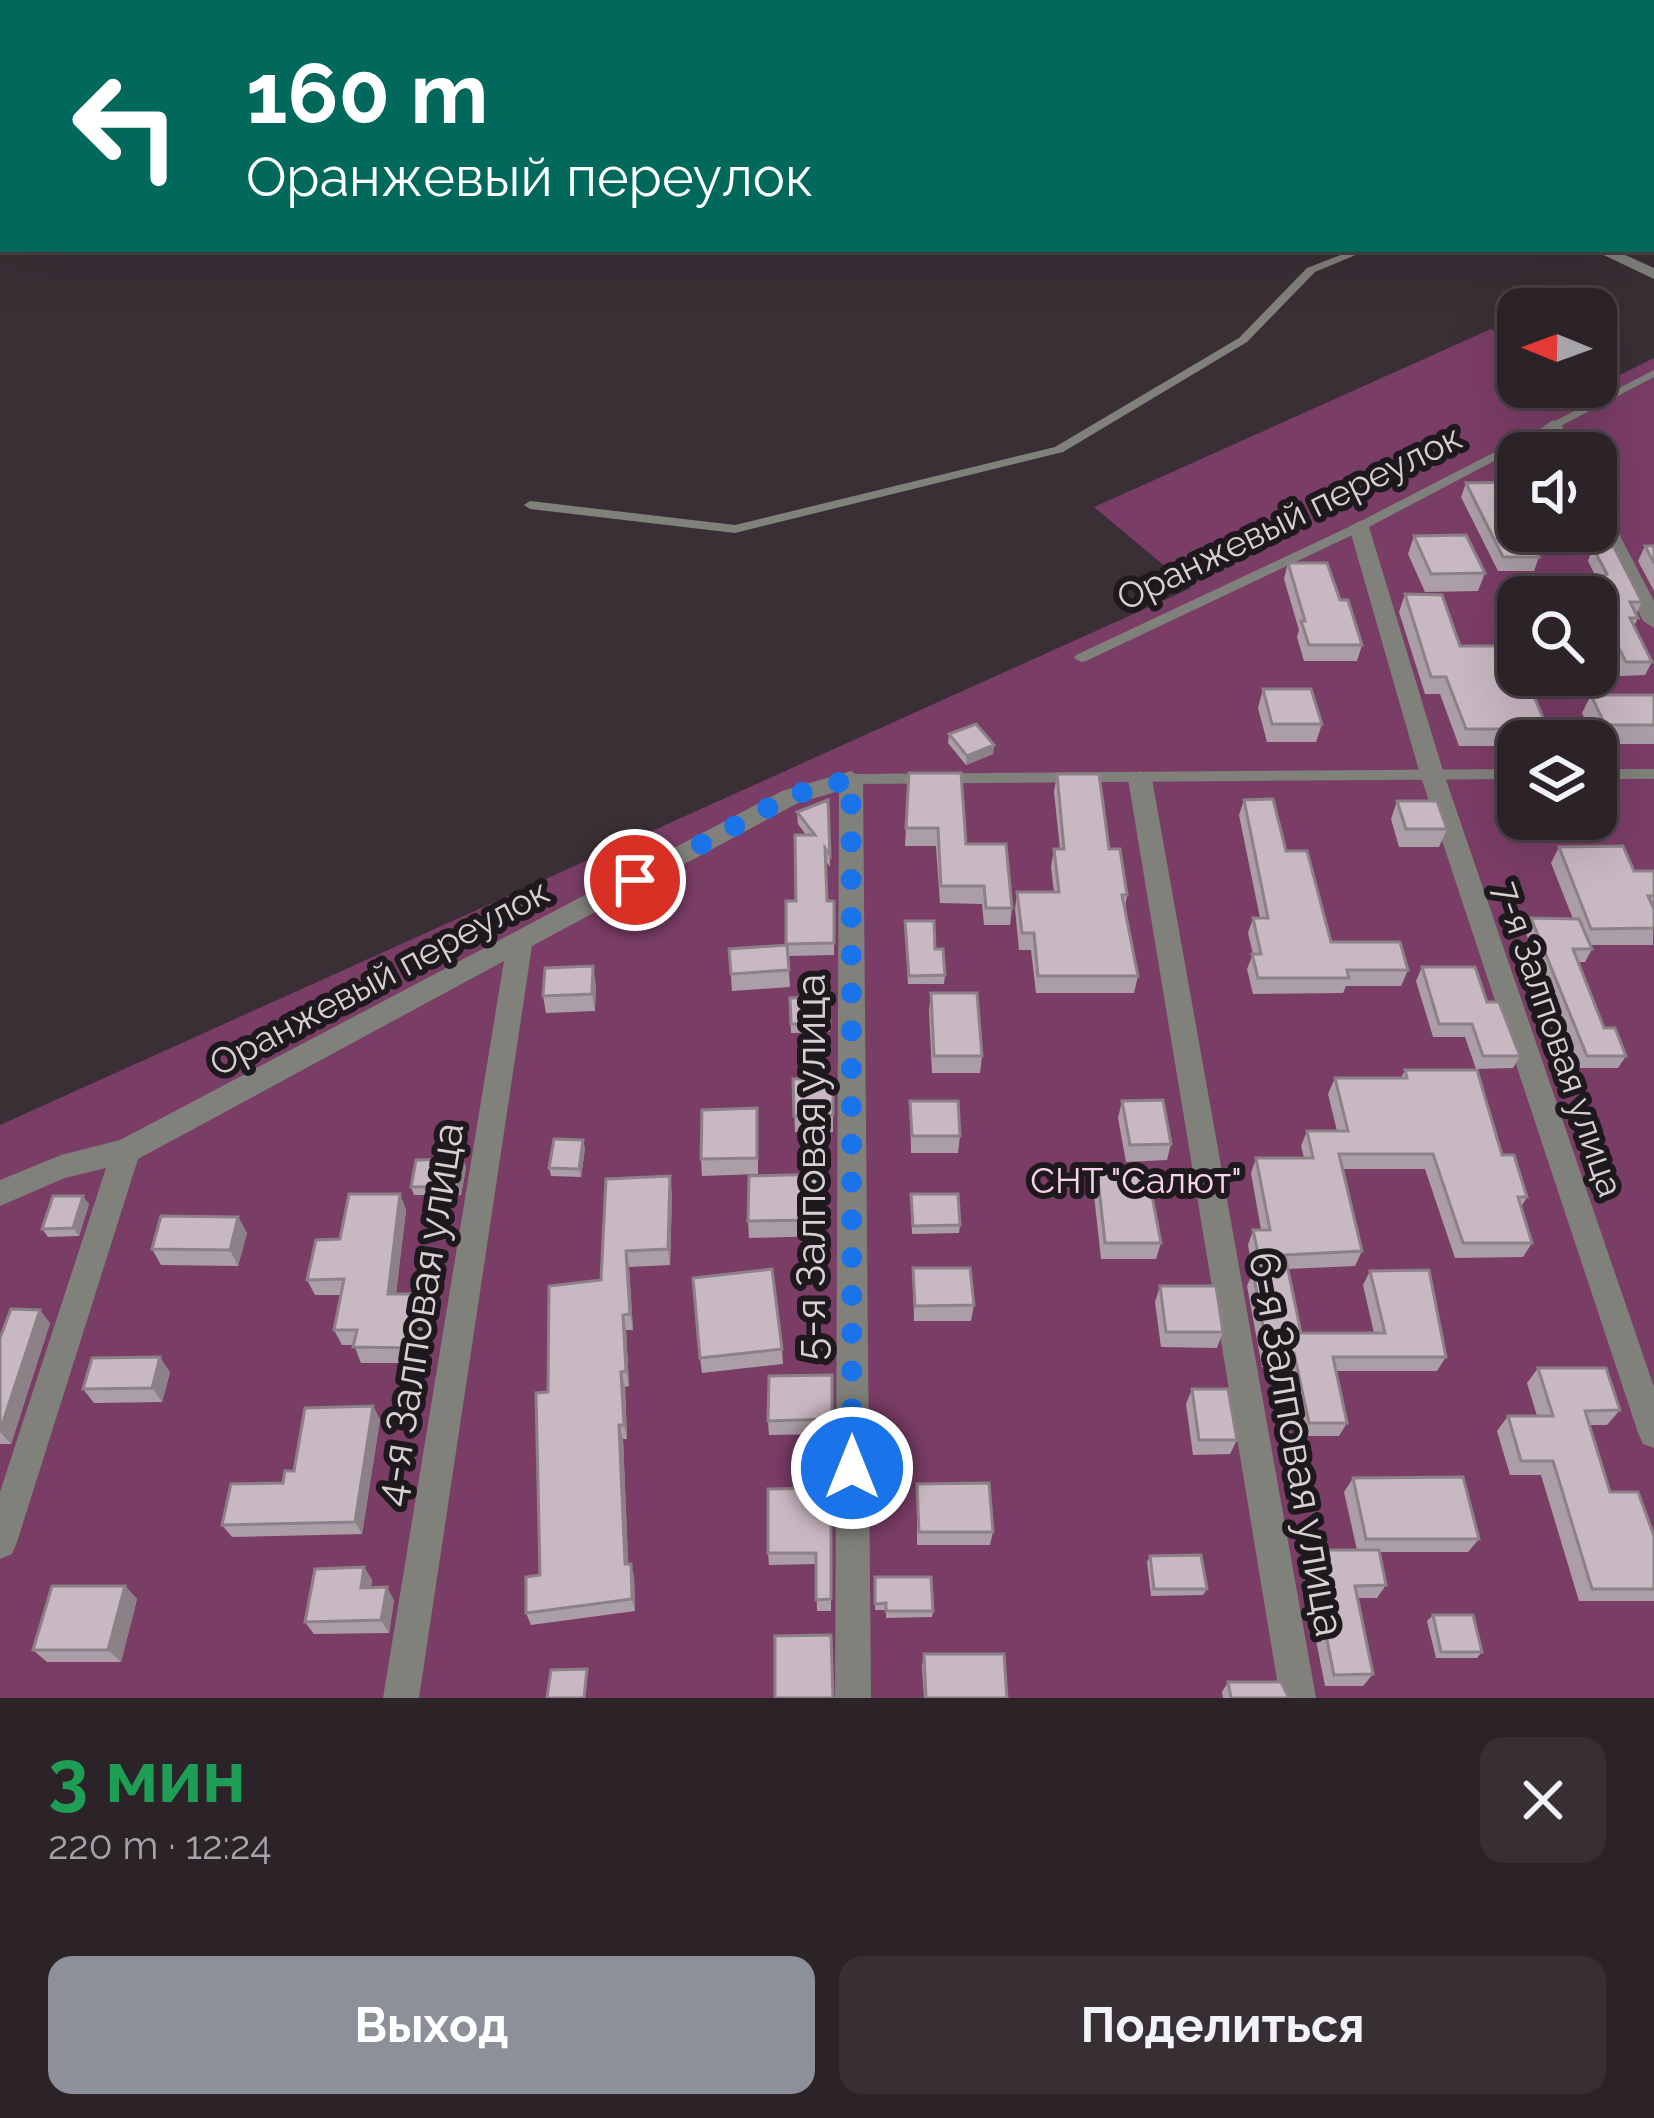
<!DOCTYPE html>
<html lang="ru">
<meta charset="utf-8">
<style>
:root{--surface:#2c2328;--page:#382f34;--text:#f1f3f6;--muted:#a6a4a8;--line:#484045;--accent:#8c9099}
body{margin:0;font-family:Raleway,sans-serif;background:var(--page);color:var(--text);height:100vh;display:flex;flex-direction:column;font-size:45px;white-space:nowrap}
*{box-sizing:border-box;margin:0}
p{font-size:39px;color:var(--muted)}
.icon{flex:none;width:66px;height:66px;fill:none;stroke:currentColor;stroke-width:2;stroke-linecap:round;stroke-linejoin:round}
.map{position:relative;height:1698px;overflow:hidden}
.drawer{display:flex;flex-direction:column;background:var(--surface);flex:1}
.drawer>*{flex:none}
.guide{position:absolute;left:0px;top:0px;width:1656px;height:252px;box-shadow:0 12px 48px #0002,0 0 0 3px var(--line);background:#00695c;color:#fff;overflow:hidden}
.needle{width:78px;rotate:271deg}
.tools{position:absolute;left:1497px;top:288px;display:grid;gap:24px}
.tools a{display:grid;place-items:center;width:120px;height:120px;border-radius:24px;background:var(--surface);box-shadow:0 12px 48px #0002,0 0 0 3px var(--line);font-size:60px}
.pin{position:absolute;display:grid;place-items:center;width:102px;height:102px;color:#fff;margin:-51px;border:6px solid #fff;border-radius:50%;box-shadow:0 3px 12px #0007}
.me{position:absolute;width:132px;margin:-66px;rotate:0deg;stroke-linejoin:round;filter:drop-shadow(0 0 9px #0008)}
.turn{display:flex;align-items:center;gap:42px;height:252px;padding:0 48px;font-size:54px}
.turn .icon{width:156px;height:156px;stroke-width:2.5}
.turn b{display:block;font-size:84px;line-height:102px}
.round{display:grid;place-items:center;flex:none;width:126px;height:126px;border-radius:24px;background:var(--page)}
.summary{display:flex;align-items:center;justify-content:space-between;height:204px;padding:0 48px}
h1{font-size:72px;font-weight:700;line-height:90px;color:#1e9e55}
.button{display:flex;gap:24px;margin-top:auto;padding:24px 48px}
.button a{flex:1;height:138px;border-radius:24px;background:var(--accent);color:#fff;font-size:48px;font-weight:700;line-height:138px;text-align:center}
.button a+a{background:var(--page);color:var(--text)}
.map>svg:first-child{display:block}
.green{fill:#7a3d66;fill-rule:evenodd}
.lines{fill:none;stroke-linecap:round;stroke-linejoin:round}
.service{fill:#7f817a;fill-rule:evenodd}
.minor{fill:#7f817a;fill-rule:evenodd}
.wall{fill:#ac9ea6}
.shaded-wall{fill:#8c8187}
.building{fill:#c8b8c1;stroke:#8c8187;stroke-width:3}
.route{stroke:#1a73e8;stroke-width:21;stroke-dasharray:0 37.8}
.labels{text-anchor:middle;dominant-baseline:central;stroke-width:12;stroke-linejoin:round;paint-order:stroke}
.street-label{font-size:36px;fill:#d8cfd4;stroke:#1e191c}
.park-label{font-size:36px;fill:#fbd2eb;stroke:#1e191c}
.near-street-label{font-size:42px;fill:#d8cfd4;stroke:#1e191c}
</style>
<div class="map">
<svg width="1654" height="1698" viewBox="0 0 1654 1698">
<rect width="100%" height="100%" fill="#3b2f36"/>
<path class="green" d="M 1491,329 L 1518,344 L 1518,387 L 1596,387 L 1654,358 L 1654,1698 L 0,1698 L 0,1125 L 1191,588 L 1094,507 ZM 1518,453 L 1596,453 L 1596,531 L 1518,531 ZM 1518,597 L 1596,597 L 1596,675 L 1518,675 ZM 1518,741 L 1596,741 L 1596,819 L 1518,819 Z"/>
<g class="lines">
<path class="service" d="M 1356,249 L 1370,249 L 1315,272 L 1247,342 L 1063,452 L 735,533 L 530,509 L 524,505 L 530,501 L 735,525 L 1055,447 L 1239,338 L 1307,268 Z
M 1654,370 L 1654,377 L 1363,530 L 1086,661 L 1081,662 L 1074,658 L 1076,655 L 1355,524 Z
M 1518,769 L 1518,779 L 851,784 L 844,779 L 851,774 Z
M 1596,769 L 1654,769 L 1654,779 L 1596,779 Z"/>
<path class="minor" d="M 1591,249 L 1612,249 L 1654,268 L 1654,279 Z
M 1553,420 L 1560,422 L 1576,453 L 1558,453 L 1544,426 Z
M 1596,503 L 1606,509 L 1654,601 L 1654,628 L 1643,621 L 1596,528 Z
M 1359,521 L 1369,527 L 1444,774 L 1654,1387 L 1654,1448 L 1643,1444 L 1638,1433 L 1420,774 L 1349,527 Z
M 851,771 L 863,779 L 871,1698 L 835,1698 L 839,791 L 798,803 L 532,946 L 419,1698 L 383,1698 L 504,961 L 138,1159 L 17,1542 L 12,1554 L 0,1559 L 0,1492 L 106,1168 L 65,1178 L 0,1206 L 0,1180 L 61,1155 L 120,1140 L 782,791 Z
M 1140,771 L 1152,779 L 1316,1698 L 1280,1698 L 1128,779 Z"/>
</g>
<path class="wall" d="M 1507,453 L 1518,453 L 1518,531 L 1581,531 L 1579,536 L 1530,536 L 1539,557 L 1534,571 L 1498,571 L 1461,497 L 1466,483 L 1510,482 L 1502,466 Z
M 1414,536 L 1485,573 L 1478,591 L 1425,592 L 1408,554 Z
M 1645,546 L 1654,546 L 1654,591 L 1638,561 Z
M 1593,548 L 1642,602 L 1636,614 L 1638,618 L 1634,626 L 1652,662 L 1645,675 L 1619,676 L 1596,629 L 1596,597 L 1582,597 L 1588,583 L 1597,579 L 1588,561 Z
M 1288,563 L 1362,645 L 1357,661 L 1304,661 L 1297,637 L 1299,630 L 1284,579 Z
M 1405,594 L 1460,646 L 1552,680 L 1544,698 L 1535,698 L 1553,741 L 1518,741 L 1518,756 L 1514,746 L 1459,746 L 1440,694 L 1425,694 L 1399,612 Z
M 1263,689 L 1322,724 L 1316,742 L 1267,742 L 1258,708 Z
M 1591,695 L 1654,695 L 1654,744 L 1596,744 L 1582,713 Z
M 949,734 L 994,745 L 993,754 L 966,765 L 948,743 Z
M 909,773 L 966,844 L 1012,908 L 1010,925 L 984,925 L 982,904 L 940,903 L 936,846 L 905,846 Z
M 1057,774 L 1109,849 L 1127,895 L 1125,908 L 1138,976 L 1134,993 L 1036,993 L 1031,950 L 1019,950 L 1015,909 L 1017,892 L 1054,892 L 1051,867 L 1054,849 L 1060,849 L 1054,792 Z
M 1596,774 L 1606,797 L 1597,815 L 1596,815 Z
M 828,800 L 830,867 L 826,861 L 827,901 L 834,901 L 834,955 L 788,956 L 790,987 L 732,991 L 729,949 L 786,945 L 796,901 L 806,835 L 798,824 L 797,812 Z
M 1244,800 L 1286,851 L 1331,942 L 1408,970 L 1401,986 L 1346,986 L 1343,993 L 1253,994 L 1247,969 L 1253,954 L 1248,933 L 1253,918 L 1260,918 L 1239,815 Z
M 1397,801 L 1447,829 L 1439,847 L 1399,847 L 1391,819 Z
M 1559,847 L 1634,871 L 1654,871 L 1653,945 L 1590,945 L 1592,949 L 1585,962 L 1578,962 L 1604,1028 L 1626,1056 L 1618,1068 L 1580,1068 L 1525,931 L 1531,918 L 1573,919 L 1551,863 Z
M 905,921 L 935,949 L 945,975 L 944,984 L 908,984 Z
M 1422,967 L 1487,1002 L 1520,1056 L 1513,1068 L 1476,1069 L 1465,1037 L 1433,1037 L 1416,981 Z
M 596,984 L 595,1011 L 546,1013 L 543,996 Z
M 931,993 L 982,1056 L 980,1073 L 932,1073 L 929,1010 Z
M 828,997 L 830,1032 L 791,1033 L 790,998 Z
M 1405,1070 L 1502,1155 L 1527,1197 L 1521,1207 L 1532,1243 L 1523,1257 L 1455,1258 L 1425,1169 L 1342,1169 L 1362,1251 L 1355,1266 L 1288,1269 L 1301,1333 L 1374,1333 L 1363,1285 L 1370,1271 L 1446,1357 L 1437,1371 L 1336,1371 L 1347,1423 L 1339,1436 L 1302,1436 L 1288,1367 L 1262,1367 L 1247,1286 L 1253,1272 L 1248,1245 L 1253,1230 L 1261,1230 L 1251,1173 L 1256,1158 L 1304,1158 L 1301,1146 L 1307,1131 L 1337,1131 L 1328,1094 L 1335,1078 L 1401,1078 Z
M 833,1078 L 833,1132 L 795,1132 L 793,1079 Z
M 910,1101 L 960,1136 L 958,1153 L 911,1153 Z
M 1122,1101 L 1171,1144 L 1167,1160 L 1126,1162 L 1118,1118 Z
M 758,1125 L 758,1174 L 702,1176 L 701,1159 Z
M 585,1148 L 581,1177 L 551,1176 L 549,1168 Z
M 463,1159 L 466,1168 L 461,1195 L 414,1195 L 411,1187 Z
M 1097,1170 L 1161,1243 L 1156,1259 L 1101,1259 L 1093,1186 Z
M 823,1174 L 824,1236 L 749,1238 L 748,1221 Z
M 672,1193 L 670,1265 L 629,1267 L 633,1330 L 626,1330 L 629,1386 L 625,1387 L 627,1439 L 623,1439 L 628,1564 L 634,1576 L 635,1611 L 531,1625 L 526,1613 L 540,1575 L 548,1392 L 601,1280 Z
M 400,1194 L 406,1210 L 396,1294 L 422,1294 L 428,1310 L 419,1363 L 361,1363 L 354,1345 L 342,1345 L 334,1330 L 341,1295 L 315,1295 L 307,1280 L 340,1239 Z
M 911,1194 L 960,1225 L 959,1233 L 912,1234 Z
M 89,1204 L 79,1236 L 48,1237 L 42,1229 Z
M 238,1217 L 247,1233 L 238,1266 L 161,1265 L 152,1249 Z
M 913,1268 L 974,1305 L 971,1321 L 914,1321 Z
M 1160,1286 L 1223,1332 L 1217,1348 L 1161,1347 L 1155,1302 Z
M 50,1323 L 11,1444 L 0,1444 L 0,1338 Z
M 782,1349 L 783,1364 L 702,1373 L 700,1358 Z
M 1538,1368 L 1620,1410 L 1607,1425 L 1589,1425 L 1610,1492 L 1654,1536 L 1654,1601 L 1579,1601 L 1541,1475 L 1510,1475 L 1497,1431 L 1508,1416 L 1537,1416 L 1527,1383 Z
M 170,1372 L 162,1402 L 94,1403 L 83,1389 Z
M 832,1375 L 832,1434 L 769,1435 L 768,1421 Z
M 1192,1389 L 1237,1440 L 1230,1454 L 1193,1455 L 1186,1404 Z
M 373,1406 L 380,1420 L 362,1534 L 232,1537 L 222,1525 L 283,1483 L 294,1471 Z
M 1353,1478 L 1479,1539 L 1468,1552 L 1379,1552 L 1386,1585 L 1377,1598 L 1358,1598 L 1373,1674 L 1363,1686 L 1325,1686 L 1301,1563 L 1309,1550 L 1357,1550 L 1344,1492 Z
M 917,1484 L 993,1532 L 990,1545 L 917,1545 Z
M 831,1488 L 831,1611 L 817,1611 L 816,1564 L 769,1565 L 768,1553 Z
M 1150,1556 L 1207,1589 L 1203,1595 L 1151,1596 L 1147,1562 Z
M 364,1567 L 372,1580 L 371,1588 L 394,1600 L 389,1633 L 314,1634 L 305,1622 Z
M 875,1577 L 933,1611 L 932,1617 L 886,1618 L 886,1610 L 875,1610 Z
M 125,1586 L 137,1599 L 121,1662 L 47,1662 L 33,1650 Z
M 1433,1615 L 1482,1652 L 1477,1658 L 1436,1658 L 1427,1621 Z
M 924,1654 L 1007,1698 L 924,1698 L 922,1666 Z
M 1228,1682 L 1289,1698 L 1223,1698 L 1222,1692 Z"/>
<path class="shaded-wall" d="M 994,745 L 993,754 L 966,765 L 967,756 Z
M 593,966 L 596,984 L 595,1011 L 592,994 Z
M 583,1140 L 585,1148 L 581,1177 L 579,1169 Z
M 463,1159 L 466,1168 L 461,1195 L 458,1186 Z
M 670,1176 L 672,1193 L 670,1265 L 668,1249 Z
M 400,1194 L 406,1210 L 394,1310 L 388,1294 Z
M 83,1196 L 89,1204 L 79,1236 L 73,1228 Z
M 238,1217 L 247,1233 L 238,1266 L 230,1250 Z
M 626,1251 L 629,1267 L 633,1330 L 630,1314 Z
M 422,1294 L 428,1310 L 419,1363 L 413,1348 Z
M 40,1310 L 50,1323 L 11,1444 L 0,1432 Z
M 623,1315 L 626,1330 L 629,1386 L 626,1371 Z
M 160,1357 L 170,1372 L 162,1402 L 152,1388 Z
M 621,1372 L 625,1387 L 627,1439 L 624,1425 Z
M 373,1406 L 380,1420 L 362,1534 L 355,1522 Z
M 619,1425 L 623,1439 L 629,1577 L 625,1564 Z
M 631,1564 L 634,1576 L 635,1611 L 632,1599 Z
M 364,1567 L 372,1580 L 369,1600 L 361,1588 Z
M 125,1586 L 137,1599 L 121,1662 L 108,1650 Z
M 387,1587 L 394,1600 L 389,1633 L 381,1620 Z"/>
<path class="building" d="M 1507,453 L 1550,453 L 1518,453 L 1518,475 Z
M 1518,482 L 1518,531 L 1527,531 L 1539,557 L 1503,557 L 1466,483 Z
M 1466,535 L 1485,573 L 1431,574 L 1414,536 Z
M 1645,546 L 1654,546 L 1654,563 Z
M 1614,547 L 1642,602 L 1630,602 L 1638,618 L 1630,618 L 1652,662 L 1626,662 L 1596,602 L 1596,597 L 1593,597 L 1590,590 L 1588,583 L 1607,574 L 1593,548 Z
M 1288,563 L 1327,563 L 1340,600 L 1348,600 L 1362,645 L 1309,645 L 1301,621 L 1305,621 Z
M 1405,594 L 1442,595 L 1460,646 L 1518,646 L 1518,675 L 1549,675 L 1552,680 L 1527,680 L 1553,741 L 1526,741 L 1521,729 L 1466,729 L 1446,677 L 1431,677 Z
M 1263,689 L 1311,689 L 1322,724 L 1272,724 Z
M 1591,695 L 1654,695 L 1654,725 L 1605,725 Z
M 976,724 L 994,745 L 967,756 L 949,734 Z
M 909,773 L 961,773 L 966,844 L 1006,844 L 1012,908 L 986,908 L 984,886 L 941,886 L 938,828 L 906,828 Z
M 1057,774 L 1099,774 L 1109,849 L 1120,849 L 1127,895 L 1122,895 L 1138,976 L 1038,976 L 1034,933 L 1022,933 L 1017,892 L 1059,892 L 1054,849 L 1064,849 Z
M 1596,774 L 1606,797 L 1596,797 Z
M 1273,799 L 1286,851 L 1307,851 L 1331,942 L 1400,942 L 1408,970 L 1347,970 L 1349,978 L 1258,978 L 1252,954 L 1261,954 L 1253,918 L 1268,918 L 1244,800 Z
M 828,800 L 830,855 L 825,848 L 827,901 L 834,901 L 834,943 L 786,944 L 786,901 L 796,901 L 795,835 L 815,835 L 797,812 Z
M 1397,801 L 1437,801 L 1447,829 L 1406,829 Z
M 1623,846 L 1634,871 L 1654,871 L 1654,896 L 1648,896 L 1654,909 L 1654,928 L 1591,929 L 1559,847 Z
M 1531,918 L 1579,919 L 1592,949 L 1573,949 L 1604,1028 L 1615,1028 L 1626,1056 L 1587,1056 Z
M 905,921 L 934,921 L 935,949 L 943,949 L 945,975 L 909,976 Z
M 787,945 L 789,970 L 731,974 L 729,949 Z
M 593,966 L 592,994 L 543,996 L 545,968 Z
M 1422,967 L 1475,967 L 1487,1002 L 1499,1002 L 1520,1056 L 1483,1056 L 1472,1024 L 1439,1024 Z
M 931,993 L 977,993 L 982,1056 L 934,1056 Z
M 828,997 L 830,1024 L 791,1024 L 790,998 Z
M 1405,1070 L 1477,1070 L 1502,1155 L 1514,1155 L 1527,1197 L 1518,1197 L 1532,1243 L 1463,1243 L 1433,1154 L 1339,1154 L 1362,1251 L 1285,1255 L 1301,1333 L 1385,1333 L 1370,1271 L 1429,1270 L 1446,1357 L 1333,1357 L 1347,1423 L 1309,1423 L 1294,1353 L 1268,1354 L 1253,1272 L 1262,1271 L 1253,1230 L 1270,1230 L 1256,1158 L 1313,1158 L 1307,1131 L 1348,1131 L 1335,1078 L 1407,1078 Z
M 833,1078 L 833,1115 L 794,1116 L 793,1079 Z
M 1163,1100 L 1171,1144 L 1130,1145 L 1122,1101 Z
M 910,1101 L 958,1101 L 960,1136 L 912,1136 Z
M 757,1108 L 757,1158 L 701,1159 L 702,1110 Z
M 554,1139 L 583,1140 L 579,1169 L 549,1168 Z
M 463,1159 L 458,1186 L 411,1187 L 416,1160 Z
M 1097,1170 L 1147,1170 L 1161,1243 L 1105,1243 Z
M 823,1174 L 824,1220 L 748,1221 L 749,1176 Z
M 670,1176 L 668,1249 L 626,1251 L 630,1314 L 623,1315 L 626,1371 L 621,1372 L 624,1425 L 619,1425 L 625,1564 L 631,1564 L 632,1599 L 526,1613 L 526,1577 L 540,1575 L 536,1393 L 548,1392 L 549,1286 L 601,1280 L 606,1179 Z
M 349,1194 L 400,1194 L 388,1294 L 422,1294 L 413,1348 L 353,1347 L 357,1330 L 334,1330 L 344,1279 L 307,1280 L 316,1240 L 340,1239 Z
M 911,1194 L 958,1194 L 960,1225 L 913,1226 Z
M 53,1196 L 83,1196 L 73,1228 L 42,1229 Z
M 161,1216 L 238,1217 L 230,1250 L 152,1249 Z
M 913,1268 L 970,1268 L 974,1305 L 915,1306 Z
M 772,1269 L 782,1349 L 700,1358 L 693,1278 Z
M 1160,1286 L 1216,1286 L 1223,1332 L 1166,1332 Z
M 11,1309 L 40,1310 L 0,1431 L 0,1338 Z
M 160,1357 L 152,1388 L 83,1389 L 92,1358 Z
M 1538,1368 L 1606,1368 L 1620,1410 L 1585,1411 L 1610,1492 L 1638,1492 L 1654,1536 L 1654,1589 L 1592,1589 L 1553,1461 L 1521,1461 L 1508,1416 L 1553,1416 Z
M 832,1375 L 832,1419 L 768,1421 L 769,1376 Z
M 1192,1389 L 1228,1389 L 1237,1440 L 1199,1440 Z
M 373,1406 L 355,1522 L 222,1525 L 231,1484 L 283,1483 L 285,1471 L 294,1471 L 305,1408 Z
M 1463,1477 L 1479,1539 L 1366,1539 L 1353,1478 Z
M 989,1483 L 993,1532 L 919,1532 L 917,1484 Z
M 831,1488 L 831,1599 L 816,1600 L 816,1553 L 768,1553 L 768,1489 Z
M 1309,1550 L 1379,1550 L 1386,1585 L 1355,1586 L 1373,1674 L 1334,1675 Z
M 1201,1555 L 1207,1589 L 1154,1589 L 1150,1556 Z
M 364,1567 L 361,1588 L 387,1587 L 381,1620 L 305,1622 L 315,1569 Z
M 875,1577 L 931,1577 L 933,1611 L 886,1611 L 886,1603 L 875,1604 Z
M 52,1586 L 125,1586 L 108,1650 L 33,1650 Z
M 1433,1615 L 1473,1615 L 1482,1652 L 1441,1652 Z
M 831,1635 L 833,1698 L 775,1698 L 775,1636 Z
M 924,1654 L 1004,1654 L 1007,1698 L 926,1698 Z
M 587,1669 L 584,1698 L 547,1698 L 551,1670 Z
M 1228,1682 L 1281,1682 L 1289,1698 L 1231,1698 Z"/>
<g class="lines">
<path class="route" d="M 635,880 L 790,796 L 851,779 L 852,1468"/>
</g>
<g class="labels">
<g class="street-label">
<text transform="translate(1289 517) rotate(-26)">Оранжевый переулок</text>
<text transform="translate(379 977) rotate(-28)">Оранжевый переулок</text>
<text transform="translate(1559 1039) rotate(71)">7-я Залповая улица</text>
</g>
<g class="park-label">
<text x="1136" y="1180">СНТ "Салют"</text>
</g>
<g class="near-street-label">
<text transform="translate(810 1167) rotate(-90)">5-я Залповая улица</text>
<text transform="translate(419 1314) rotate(-81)">4-я Залповая улица</text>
<text transform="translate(1297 1444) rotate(80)">6-я Залповая улица</text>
</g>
</g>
</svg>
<div class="tools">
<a><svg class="needle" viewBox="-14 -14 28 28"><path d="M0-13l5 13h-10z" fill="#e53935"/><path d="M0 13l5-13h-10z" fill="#a6a4a8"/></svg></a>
<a><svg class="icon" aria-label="sound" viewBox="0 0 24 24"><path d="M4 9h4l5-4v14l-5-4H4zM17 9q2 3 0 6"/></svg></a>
<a><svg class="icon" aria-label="search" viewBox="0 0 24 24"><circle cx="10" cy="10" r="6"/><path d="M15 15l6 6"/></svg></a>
<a><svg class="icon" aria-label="layers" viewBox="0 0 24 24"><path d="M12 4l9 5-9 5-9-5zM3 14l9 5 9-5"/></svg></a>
</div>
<div class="pin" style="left:635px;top:880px;background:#d93025"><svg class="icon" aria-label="arrive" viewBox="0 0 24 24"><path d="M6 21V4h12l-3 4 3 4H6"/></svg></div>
<svg class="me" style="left:852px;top:1468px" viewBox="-20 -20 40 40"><circle r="17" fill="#1a73e8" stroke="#fff" stroke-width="3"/><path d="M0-11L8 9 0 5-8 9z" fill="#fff"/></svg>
<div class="guide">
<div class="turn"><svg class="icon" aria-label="left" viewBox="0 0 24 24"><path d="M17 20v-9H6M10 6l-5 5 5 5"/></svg><div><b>160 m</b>Оранжевый переулок</div></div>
</div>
</div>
<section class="drawer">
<div class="summary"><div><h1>3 мин</h1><p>220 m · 12:24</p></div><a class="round"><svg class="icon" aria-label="close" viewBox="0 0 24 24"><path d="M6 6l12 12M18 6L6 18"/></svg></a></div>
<div class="button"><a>Выход</a><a>Поделиться</a></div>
</section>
